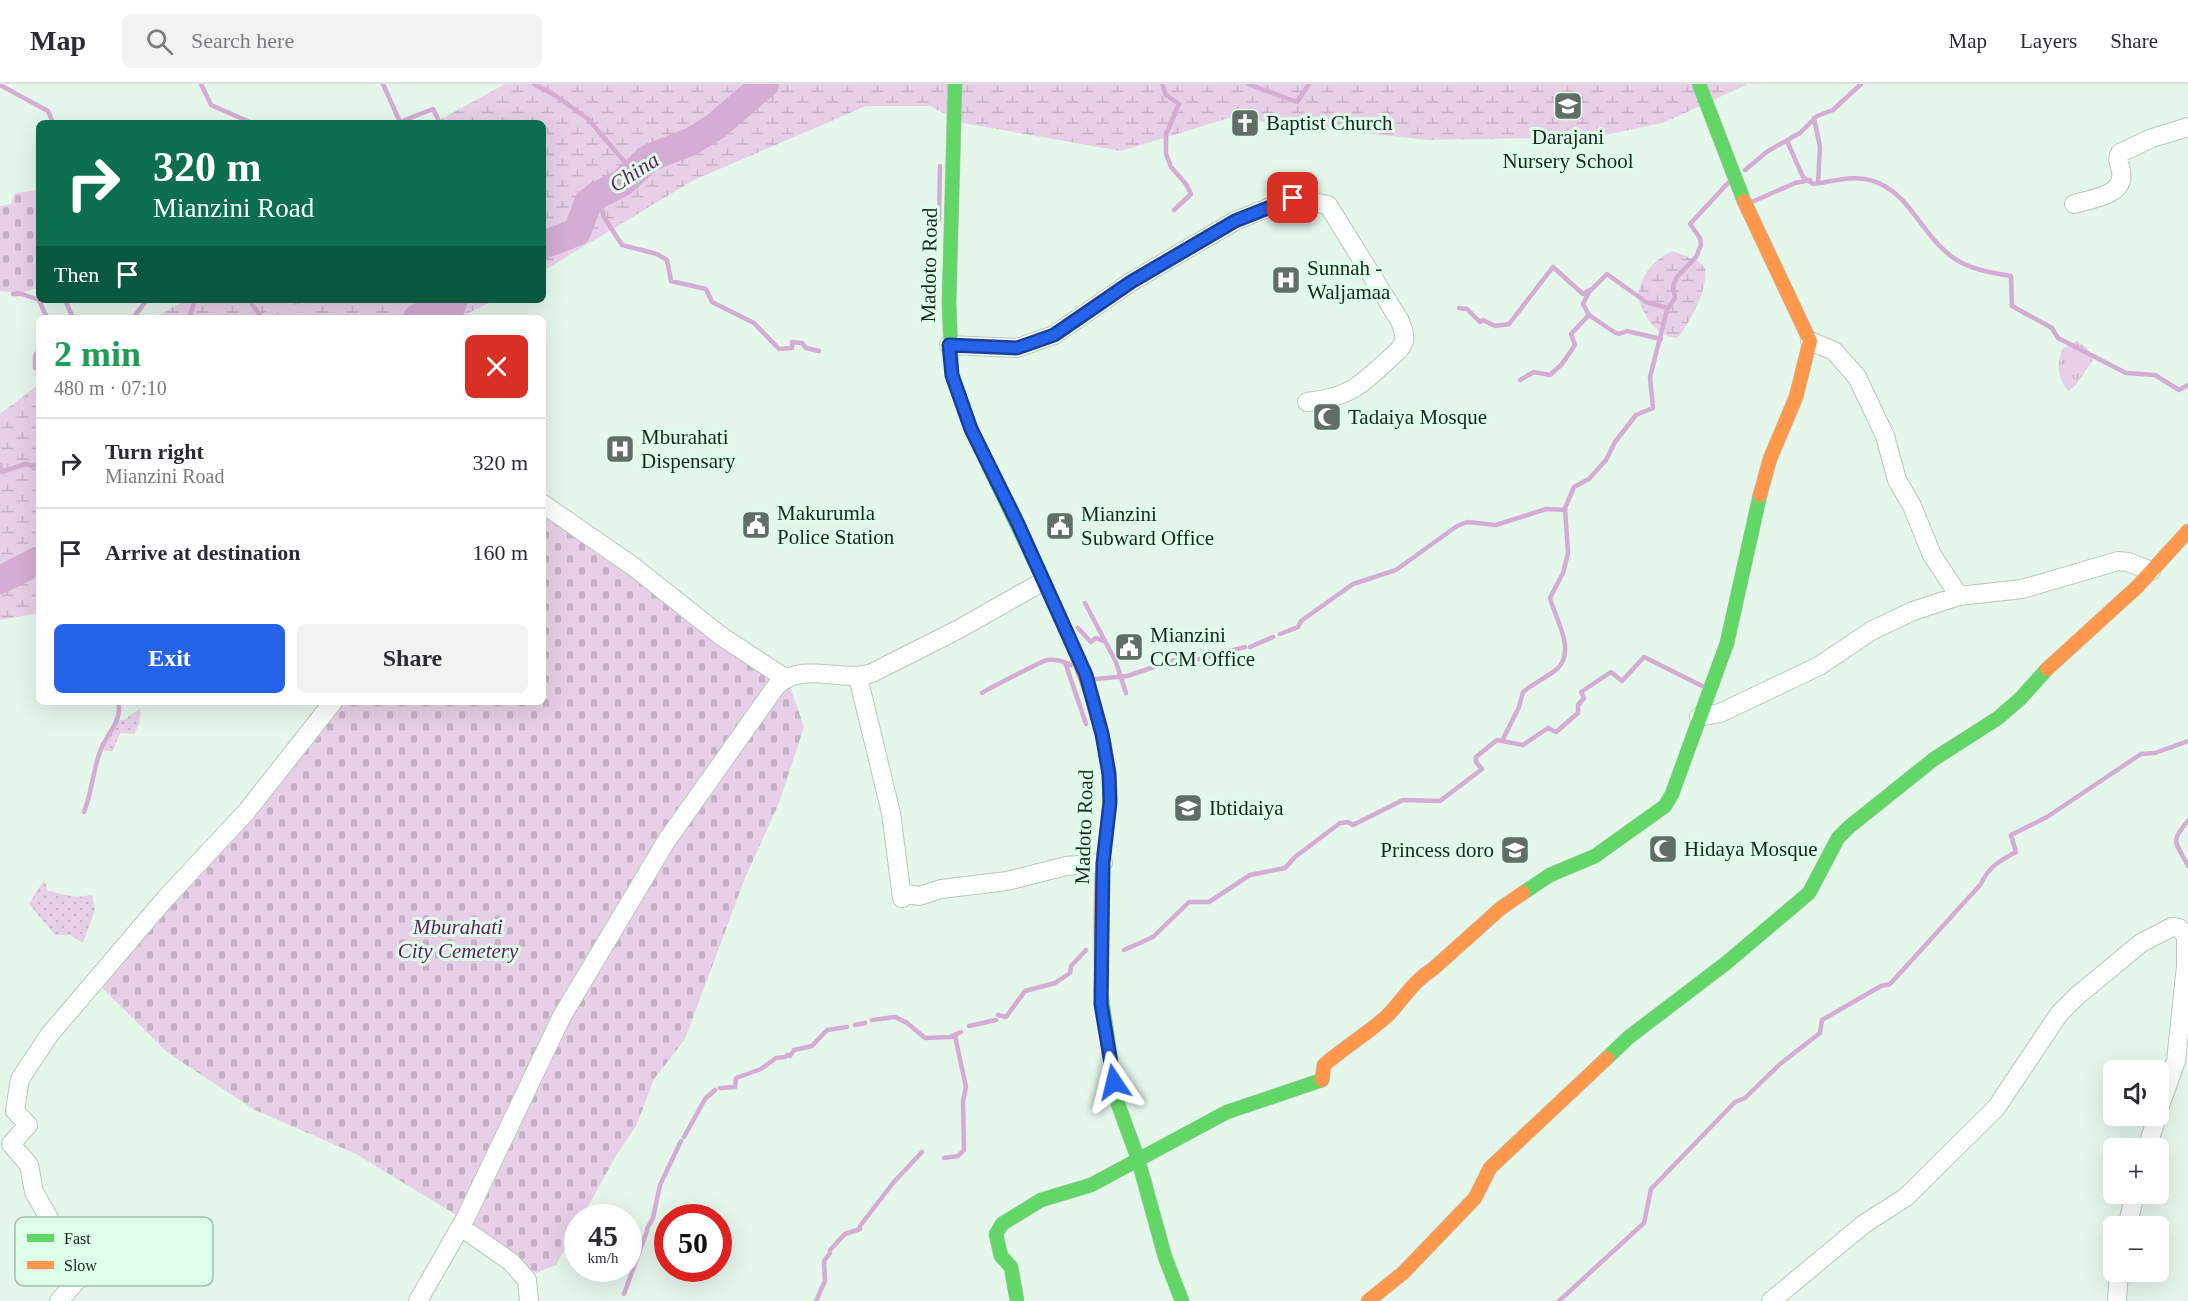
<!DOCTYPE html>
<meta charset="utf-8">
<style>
:root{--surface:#fff;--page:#f2f2f3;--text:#2b2b33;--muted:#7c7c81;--line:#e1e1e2;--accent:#2563eb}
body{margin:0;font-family:Georgia,serif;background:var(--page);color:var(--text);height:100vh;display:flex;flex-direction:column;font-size:22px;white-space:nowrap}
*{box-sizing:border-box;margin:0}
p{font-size:20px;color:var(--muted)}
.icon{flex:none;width:33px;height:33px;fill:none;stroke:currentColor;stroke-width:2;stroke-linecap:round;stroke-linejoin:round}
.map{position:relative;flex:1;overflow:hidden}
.panel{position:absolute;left:36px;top:231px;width:510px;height:390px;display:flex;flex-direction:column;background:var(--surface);border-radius:9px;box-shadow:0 6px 24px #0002}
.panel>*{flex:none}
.top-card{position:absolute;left:36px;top:36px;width:510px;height:183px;border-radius:9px;box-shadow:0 6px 24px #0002;background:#0b6e4f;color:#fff;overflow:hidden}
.controls{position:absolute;left:2103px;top:976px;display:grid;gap:12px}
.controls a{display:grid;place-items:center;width:66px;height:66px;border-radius:9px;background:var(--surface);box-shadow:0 6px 24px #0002;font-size:30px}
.speed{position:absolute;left:564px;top:1120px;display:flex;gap:12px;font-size:30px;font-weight:700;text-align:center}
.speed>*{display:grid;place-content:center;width:78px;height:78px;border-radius:50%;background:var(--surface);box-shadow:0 6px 24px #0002;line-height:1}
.speed small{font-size:15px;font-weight:400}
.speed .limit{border:9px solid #d22;background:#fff;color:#111}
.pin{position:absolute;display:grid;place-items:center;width:51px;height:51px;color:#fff;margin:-26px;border-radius:12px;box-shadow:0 3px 9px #0006}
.me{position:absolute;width:66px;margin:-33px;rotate:350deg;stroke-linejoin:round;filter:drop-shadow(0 0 4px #0008)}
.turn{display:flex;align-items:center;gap:21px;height:126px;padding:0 18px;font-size:27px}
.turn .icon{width:78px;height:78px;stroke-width:2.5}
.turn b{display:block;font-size:42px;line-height:51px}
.then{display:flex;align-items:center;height:57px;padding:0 18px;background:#0003;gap:12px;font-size:22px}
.round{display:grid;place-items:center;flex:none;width:63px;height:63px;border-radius:9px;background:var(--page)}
.headline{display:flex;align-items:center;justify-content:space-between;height:102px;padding:0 18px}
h1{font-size:36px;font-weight:600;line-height:45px;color:#1e9e55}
.primary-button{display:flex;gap:12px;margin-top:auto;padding:12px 18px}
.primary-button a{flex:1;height:69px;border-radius:9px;background:var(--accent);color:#fff;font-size:24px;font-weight:600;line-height:69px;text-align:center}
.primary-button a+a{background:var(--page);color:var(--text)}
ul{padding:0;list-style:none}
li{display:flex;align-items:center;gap:18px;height:90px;padding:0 18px;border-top:2px solid var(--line)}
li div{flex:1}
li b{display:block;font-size:22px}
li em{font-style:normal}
header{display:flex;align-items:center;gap:36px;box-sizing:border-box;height:84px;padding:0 30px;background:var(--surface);border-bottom:2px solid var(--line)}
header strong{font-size:28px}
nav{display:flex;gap:33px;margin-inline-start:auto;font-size:21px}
.search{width:420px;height:54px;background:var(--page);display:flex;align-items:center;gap:15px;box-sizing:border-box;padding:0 21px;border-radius:9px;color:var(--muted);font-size:22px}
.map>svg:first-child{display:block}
.grass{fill:url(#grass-dots)}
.wetland{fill:url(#wetland-marsh)}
.cemetery{fill:url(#cemetery-stones)}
.park{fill:url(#park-tufts)}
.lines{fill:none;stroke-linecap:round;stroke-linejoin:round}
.stream{stroke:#d5acd3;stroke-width:4.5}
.river{stroke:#d5acd3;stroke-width:28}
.street-casing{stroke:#bac7be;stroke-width:20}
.fast-casing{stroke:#bac7be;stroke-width:15}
.slow-casing{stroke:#bac7be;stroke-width:15}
.street{stroke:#fbfefc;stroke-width:18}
.fast{stroke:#63d668;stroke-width:14}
.slow{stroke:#ff974d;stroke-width:14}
.route-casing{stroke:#184099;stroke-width:15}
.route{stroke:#2563eb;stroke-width:10}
.labels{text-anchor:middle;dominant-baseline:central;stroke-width:6;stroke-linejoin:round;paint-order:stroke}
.poi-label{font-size:21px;fill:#19251e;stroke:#ddfee9;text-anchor:start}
.street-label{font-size:21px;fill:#19251e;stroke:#ddfee9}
.park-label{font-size:21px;font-style:italic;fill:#671864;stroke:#ddfee9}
.water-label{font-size:22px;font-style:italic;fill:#6a1c67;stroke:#ddfee9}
.key{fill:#ddfee9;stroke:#a2bdac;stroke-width:1.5}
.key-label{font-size:16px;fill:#19251e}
</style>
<header>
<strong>Map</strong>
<div class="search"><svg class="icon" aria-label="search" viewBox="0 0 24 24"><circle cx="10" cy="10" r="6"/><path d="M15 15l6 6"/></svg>Search here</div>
<nav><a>Map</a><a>Layers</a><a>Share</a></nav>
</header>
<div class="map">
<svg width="2188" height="1217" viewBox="0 0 2188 1217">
<defs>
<pattern id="grass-dots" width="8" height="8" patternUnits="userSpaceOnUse" patternTransform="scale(1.5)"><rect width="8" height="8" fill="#e7d0e7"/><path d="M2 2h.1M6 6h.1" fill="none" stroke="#c6b2c6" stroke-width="1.8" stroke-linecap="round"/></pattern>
<pattern id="wetland-marsh" width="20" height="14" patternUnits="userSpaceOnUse" patternTransform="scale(1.5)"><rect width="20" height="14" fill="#e7d0e7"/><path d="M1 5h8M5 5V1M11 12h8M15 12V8" fill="none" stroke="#c6b2c6"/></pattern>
<pattern id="cemetery-stones" width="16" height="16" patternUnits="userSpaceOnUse" patternTransform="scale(1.5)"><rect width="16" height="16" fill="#e7d0e7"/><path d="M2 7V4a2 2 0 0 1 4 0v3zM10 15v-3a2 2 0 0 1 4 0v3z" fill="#c6b2c6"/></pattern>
<pattern id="park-tufts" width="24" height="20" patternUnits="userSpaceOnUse" patternTransform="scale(1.5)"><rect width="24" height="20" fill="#e7d0e7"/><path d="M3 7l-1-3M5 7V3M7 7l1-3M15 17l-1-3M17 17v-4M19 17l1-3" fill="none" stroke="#c6b2c6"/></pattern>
</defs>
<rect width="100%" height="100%" fill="#e5f6eb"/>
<path class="grass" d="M 141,624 L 139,640 L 134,650 L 120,649 L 113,667 L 103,667 L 109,650 L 120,636 L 124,636 Z
M 44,796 L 48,807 L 76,813 L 92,811 L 95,826 L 83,859 L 70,851 L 55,851 L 29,820 Z"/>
<path class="wetland" d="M 505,0 L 1748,0 L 1663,39 L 1595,53 L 1428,56 L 1229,34 L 1121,67 L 963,39 L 930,22 L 866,22 L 694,96 L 543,187 L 543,39 L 434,39 Z
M 1673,167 L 1698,177 L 1705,184 C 1708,205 1691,238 1677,254 C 1653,251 1646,233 1638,214 C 1640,192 1653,175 1673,167 Z
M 186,216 L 495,216 L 458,234 L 153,234 Z
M 39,300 L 39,529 L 0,536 L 0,330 Z"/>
<path class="cemetery" d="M 39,106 L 39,203 L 21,209 L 0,207 L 0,122 L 11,120 L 15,109 Z
M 543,421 L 785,588 L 804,643 L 779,719 L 745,794 L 685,955 L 654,995 L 636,1042 L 615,1073 L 582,1134 L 578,1134 L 577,1143 L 556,1181 L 536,1189 L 453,1129 L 356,1070 L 255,1026 L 168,969 L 96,898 L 334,618 L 543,618 Z"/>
<path class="park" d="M 264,216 L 282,216 L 289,223 L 297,216 L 304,216 L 307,219 L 292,234 L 286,228 L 278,234 L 264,234 L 262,231 L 270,224 Z
M 2077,257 L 2087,264 L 2093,276 L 2075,302 L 2068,307 C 2057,291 2057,284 2062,265 Z"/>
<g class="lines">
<path class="stream" d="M 201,0 L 211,21 L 252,39
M 383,0 L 400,38
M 534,0 L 556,12 L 588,35 L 635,90
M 1162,0 L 1166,11 L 1179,20 L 1166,50 L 1166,70 L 1171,83 L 1186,100 L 1191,110 L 1174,126
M 1248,0 L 1297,18 L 1309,0
M 0,1 L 48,27 L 53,39
M 1814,34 L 1820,63 L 1818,99
M 400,38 L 433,25 L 440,39
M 1787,57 L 1803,93 L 1813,100 C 1833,98 1853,90 1873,97 C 1909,108 1921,150 1951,172 C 1967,185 1992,189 2011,192 L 2012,222 L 2052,244 L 2058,254 L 2126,289 L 2155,291 L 2179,306 L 2188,301
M 1745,86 L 1768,67 L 1800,49 L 1817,32 L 1833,26 L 1861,0
M 598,111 L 604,133 L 622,161 L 657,170 L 667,176 L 671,197 L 706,205 L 712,218 L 754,239 L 779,265 L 792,264 L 792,258 L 802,259 L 806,264 L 819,267
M 1754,117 L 1795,99 L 1810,96
M 939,137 L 940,82
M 13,210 L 22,210 L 39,216 L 47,234
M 65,216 L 73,234
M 249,216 L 262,234
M 418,216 L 428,229
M 1459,224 L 1467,225 L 1480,238 L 1483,236 L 1495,242 L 1509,240 L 1553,183 L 1583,210 L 1589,206
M 133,234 L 147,216
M 189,234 L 195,216
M 1661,255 L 1627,247 L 1619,250 L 1614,248 L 1589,231 L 1583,220 L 1589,208 L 1607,190 L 1646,218 L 1668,224
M 39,266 L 35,272 L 35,284 L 39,287
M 1520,296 L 1534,288 L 1550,291 L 1562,280 L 1575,261 L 1571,250 L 1589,231
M 0,381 L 2,388 L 25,380 L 33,382 L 39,381
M 1085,519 L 1116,578 L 1126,609
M 1078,544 L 1091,558 L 1096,554 L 1103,557
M 1280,550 L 1298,543 L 1301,537 L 1353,500 L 1396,486 L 1457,442 L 1467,438 L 1496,441 L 1546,425 L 1565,426
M 1250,563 L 1273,553
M 1065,578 L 1086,640
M 1095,595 L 1127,592 L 1181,574 L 1189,573 L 1195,576 L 1245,563
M 982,609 C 986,606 1042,577 1047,576 C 1055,575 1065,578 1071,581
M 1503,655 L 1519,623 L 1523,608 C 1534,599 1548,593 1558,584 C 1576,566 1555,534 1550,514 L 1563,489 L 1568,469 L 1565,424 L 1574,403 L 1589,395 L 1606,376 L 1615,358 L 1636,331 L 1653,324 L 1650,293 L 1667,226 L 1675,214 L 1673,202 L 1677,193 L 1696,173 L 1701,161 L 1700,154 L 1690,140 L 1728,99
M 84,728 C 92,708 93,685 101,665 C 108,648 123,636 118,618
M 2188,737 C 2169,758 2176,758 2188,782
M 1124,866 L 1153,853 L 1189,818 L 1209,818 L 1250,791 L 1285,784 L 1295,773 L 1340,739 L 1348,738 L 1353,741 L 1403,716 L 1440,717 L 1482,685 L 1476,678 L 1476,673 L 1497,656 L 1523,661 L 1548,644 L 1556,648 L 1578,629 L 1578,621 L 1584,614 L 1581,608 L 1611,588 L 1622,597 L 1644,573 L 1702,602
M 998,931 L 1006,933 L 1025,907 L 1055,899 L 1070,889 L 1071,882 L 1086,866
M 872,936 L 895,933 L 905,938
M 906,938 L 925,954 L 950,953 L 961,948
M 855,941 L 865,939
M 969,942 L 996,936
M 787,971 L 790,972 L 794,966 L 812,962 L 827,946 L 847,943
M 720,1004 L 735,1003 L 736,994 L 761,985 L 776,974 L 785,973
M 684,1053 L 705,1015 L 715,1006
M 944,1074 L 958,1072 L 964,1066 L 963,1017 L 966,1003 L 955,952
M 860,1142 L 893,1099 L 922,1068
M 647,1145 L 653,1134 L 660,1101 L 681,1057
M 830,1166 L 845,1150 L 860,1145
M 624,1210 L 647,1147
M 816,1217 L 825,1197 L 824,1177 L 830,1169
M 1559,1217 L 1644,1139 L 1651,1105 L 1735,1018 L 1745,1014 L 1780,980 L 1820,949 L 1822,936 L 1881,902 L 1890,900 L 1901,888 L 1981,800 C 1988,783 2001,776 2016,768 L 2011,751 L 2047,733 L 2141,670 L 2155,669 L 2188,657"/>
<path class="river" d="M 543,161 L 577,148 L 588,119 L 598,111 L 622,99 L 649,74 L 692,57 L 716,42 L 765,0
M 417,234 L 428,229 L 449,229 L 454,216
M 0,496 L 39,476"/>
<g class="street-casing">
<path id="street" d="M 2074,120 C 2090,115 2126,112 2121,87 C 2120,80 2116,76 2120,69 L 2152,54 L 2188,43
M 1810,257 L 1834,267 L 1857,293 L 1885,352 L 1897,396 L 1912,422 L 1932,471 L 1959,512
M 949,261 L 1017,264 L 1054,251 L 1131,198 L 1235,137 L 1293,114 L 1328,121 L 1400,237 C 1404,249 1408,255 1399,266 C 1364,297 1355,313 1307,318
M 543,420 L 634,483 L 721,552 L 785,594
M 858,593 L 891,729 L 902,814 L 903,809 L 919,812 L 941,805 L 1007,797 L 1066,782 L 1103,779
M 1699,633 L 1720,629 L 1819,582 L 1871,547 L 1913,527 L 1959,512 L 2022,505 L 2118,477 L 2128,478 L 2151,487
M 2147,1065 L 2157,1032
M 461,1143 L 511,1178 L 527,1196 L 529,1217
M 2127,1143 L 2135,1110
M 59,1217 L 80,1193 L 79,1179 L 67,1166 L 34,1108 L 29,1081 L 11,1060 L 28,1041 L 15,1027 L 20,995 L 50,950 L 165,815 L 247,727 L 333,618
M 418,1217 L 466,1133 L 562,932 L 667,756 L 777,601 C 804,577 841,599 872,589 L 959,545 L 1042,498
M 1771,1217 L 1864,1140 L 1906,1113 L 1996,1024 L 2059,930 L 2077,912 L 2141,859 L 2172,843 L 2179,844 L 2186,852 L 2186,882 L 2176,977 L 2158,1027
M 2117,1217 L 2119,1188"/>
</g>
<g class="fast-casing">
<path id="fast" d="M 955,0 L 949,219 L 952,292 L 971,345 L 1042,493
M 1699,0 L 1744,117
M 1523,809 L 1550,791 L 1595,772 L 1665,722 L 1672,710 L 1727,559 L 1760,411
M 1101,909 L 1117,1017 L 1138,1075 L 1165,1173 L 1182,1217
M 1607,974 L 1629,953 L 1725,880 L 1809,809 L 1838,754 L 1849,743 L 1934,675 L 1998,634 L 2020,615 L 2047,585
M 1017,1217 L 1011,1183 L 1001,1172 L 996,1150 L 1002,1140 L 1041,1116 L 1091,1101 L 1227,1028 L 1322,996"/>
</g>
<g class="slow-casing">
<path id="slow" d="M 1744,117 L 1810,257 L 1796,313 L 1770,375 L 1760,411
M 1042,493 C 1071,557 1102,620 1109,691 C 1112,720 1106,748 1103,777 C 1099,821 1102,866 1101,909
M 2047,585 L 2137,503 L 2188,447
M 1322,996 L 1324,981 C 1345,963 1367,950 1387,932 C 1403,916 1413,897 1433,885 L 1501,824 L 1523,809
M 1368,1217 L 1403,1189 L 1475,1114 L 1490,1084 L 1607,974"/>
</g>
<use href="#street" class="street"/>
<use href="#fast" class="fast"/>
<use href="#slow" class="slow"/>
</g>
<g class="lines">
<g class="route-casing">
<path id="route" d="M 1114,998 L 1101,920 L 1103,779 L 1110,718 L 1109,690 L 1102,650 L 1086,591 L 1018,440 L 971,345 L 952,291 L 949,261 L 1017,264 L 1054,251 L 1131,198 L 1235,137 L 1293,114"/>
</g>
<use href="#route" class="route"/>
</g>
<defs>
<g id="school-square" transform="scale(1.5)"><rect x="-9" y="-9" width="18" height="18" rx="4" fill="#606e66" stroke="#ddfee9"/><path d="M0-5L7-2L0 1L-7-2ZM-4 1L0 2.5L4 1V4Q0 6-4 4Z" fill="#fff"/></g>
<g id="church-square" transform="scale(1.5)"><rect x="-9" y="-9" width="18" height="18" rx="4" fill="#606e66" stroke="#ddfee9"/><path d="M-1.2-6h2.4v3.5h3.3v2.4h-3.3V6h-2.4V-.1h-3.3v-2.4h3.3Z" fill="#fff"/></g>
<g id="hospital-square" transform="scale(1.5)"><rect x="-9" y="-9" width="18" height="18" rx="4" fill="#606e66" stroke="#ddfee9"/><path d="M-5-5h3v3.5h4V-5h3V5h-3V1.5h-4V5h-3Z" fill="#fff"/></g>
<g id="mosque-square" transform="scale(1.5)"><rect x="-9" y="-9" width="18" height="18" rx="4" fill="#606e66" stroke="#ddfee9"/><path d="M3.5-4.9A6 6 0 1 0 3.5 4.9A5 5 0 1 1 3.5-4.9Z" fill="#fff"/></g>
<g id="civic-square" transform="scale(1.5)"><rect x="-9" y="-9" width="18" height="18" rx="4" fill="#606e66" stroke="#ddfee9"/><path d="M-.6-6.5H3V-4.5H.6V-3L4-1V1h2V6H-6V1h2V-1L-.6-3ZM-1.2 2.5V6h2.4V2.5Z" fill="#fff"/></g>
</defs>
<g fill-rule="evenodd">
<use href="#school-square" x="1568" y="22"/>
<use href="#church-square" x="1245" y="39"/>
<use href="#hospital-square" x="1286" y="196"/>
<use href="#mosque-square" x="1327" y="333"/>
<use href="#hospital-square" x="620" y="365"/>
<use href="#civic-square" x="756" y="441"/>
<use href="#civic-square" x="1060" y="442"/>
<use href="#civic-square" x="1129" y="563"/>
<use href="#school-square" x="1188" y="724"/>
<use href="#mosque-square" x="1663" y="765"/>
<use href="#school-square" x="1515" y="766"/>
</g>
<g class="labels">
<g class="poi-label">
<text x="1266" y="39">Baptist Church</text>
<text x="1568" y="53" text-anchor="middle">Darajani<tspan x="1568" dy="24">Nursery School</tspan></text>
<text x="1307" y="184">Sunnah -<tspan x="1307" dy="24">Waljamaa</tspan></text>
<text x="1348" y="333">Tadaiya Mosque</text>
<text x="641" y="353">Mburahati<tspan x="641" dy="24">Dispensary</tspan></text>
<text x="777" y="429">Makurumla<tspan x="777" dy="24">Police Station</tspan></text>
<text x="1081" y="430">Mianzini<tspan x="1081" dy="24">Subward Office</tspan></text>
<text x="1150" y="551">Mianzini<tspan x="1150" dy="24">CCM Office</tspan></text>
<text x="1209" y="724">Ibtidaiya</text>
<text x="1684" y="765">Hidaya Mosque</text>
<text x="1494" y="766" text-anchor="end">Princess doro</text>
</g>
<g class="street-label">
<text transform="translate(929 181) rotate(-89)">Madoto Road</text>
<text transform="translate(1084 743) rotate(-88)">Madoto Road</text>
</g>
<g class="park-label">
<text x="458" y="843">Mburahati<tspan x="458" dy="24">City Cemetery</tspan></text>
</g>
<g class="water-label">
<text transform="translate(634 88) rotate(-33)">China</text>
</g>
</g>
<rect x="15" y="1133" width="198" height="69" rx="9" class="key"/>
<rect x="27" y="1150" width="27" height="8" fill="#63d668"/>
<rect x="27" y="1177" width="27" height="8" fill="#ff974d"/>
<g class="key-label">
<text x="64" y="1160">Fast</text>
<text x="64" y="1187">Slow</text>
</g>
</svg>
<div class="controls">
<a><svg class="icon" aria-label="sound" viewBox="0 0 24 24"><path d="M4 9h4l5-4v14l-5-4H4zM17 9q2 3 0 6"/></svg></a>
<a>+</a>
<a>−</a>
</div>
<div class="speed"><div>45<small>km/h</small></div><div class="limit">50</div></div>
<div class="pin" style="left:1293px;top:114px;background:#d93025"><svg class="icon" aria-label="arrive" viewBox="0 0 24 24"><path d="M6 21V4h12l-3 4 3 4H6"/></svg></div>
<svg class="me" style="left:1114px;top:998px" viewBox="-20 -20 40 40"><path d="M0-17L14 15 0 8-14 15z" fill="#2563eb" stroke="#fff" stroke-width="4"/></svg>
<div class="top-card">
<div class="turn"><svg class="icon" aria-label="right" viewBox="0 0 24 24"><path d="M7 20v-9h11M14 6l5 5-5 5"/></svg><div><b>320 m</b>Mianzini Road</div></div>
<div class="then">Then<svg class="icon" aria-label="arrive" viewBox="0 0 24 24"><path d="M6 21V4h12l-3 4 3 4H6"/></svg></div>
</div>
<section class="panel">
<div class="headline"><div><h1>2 min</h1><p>480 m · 07:10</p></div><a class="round" style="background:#d93025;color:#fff"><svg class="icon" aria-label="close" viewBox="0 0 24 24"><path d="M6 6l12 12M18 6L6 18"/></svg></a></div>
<ul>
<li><svg class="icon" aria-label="right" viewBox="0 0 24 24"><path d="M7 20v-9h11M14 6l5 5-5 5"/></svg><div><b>Turn right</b><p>Mianzini Road</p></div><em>320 m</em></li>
<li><svg class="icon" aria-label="arrive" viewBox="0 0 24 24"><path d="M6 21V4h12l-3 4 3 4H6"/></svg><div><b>Arrive at destination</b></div><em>160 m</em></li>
</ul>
<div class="primary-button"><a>Exit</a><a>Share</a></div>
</section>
</div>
